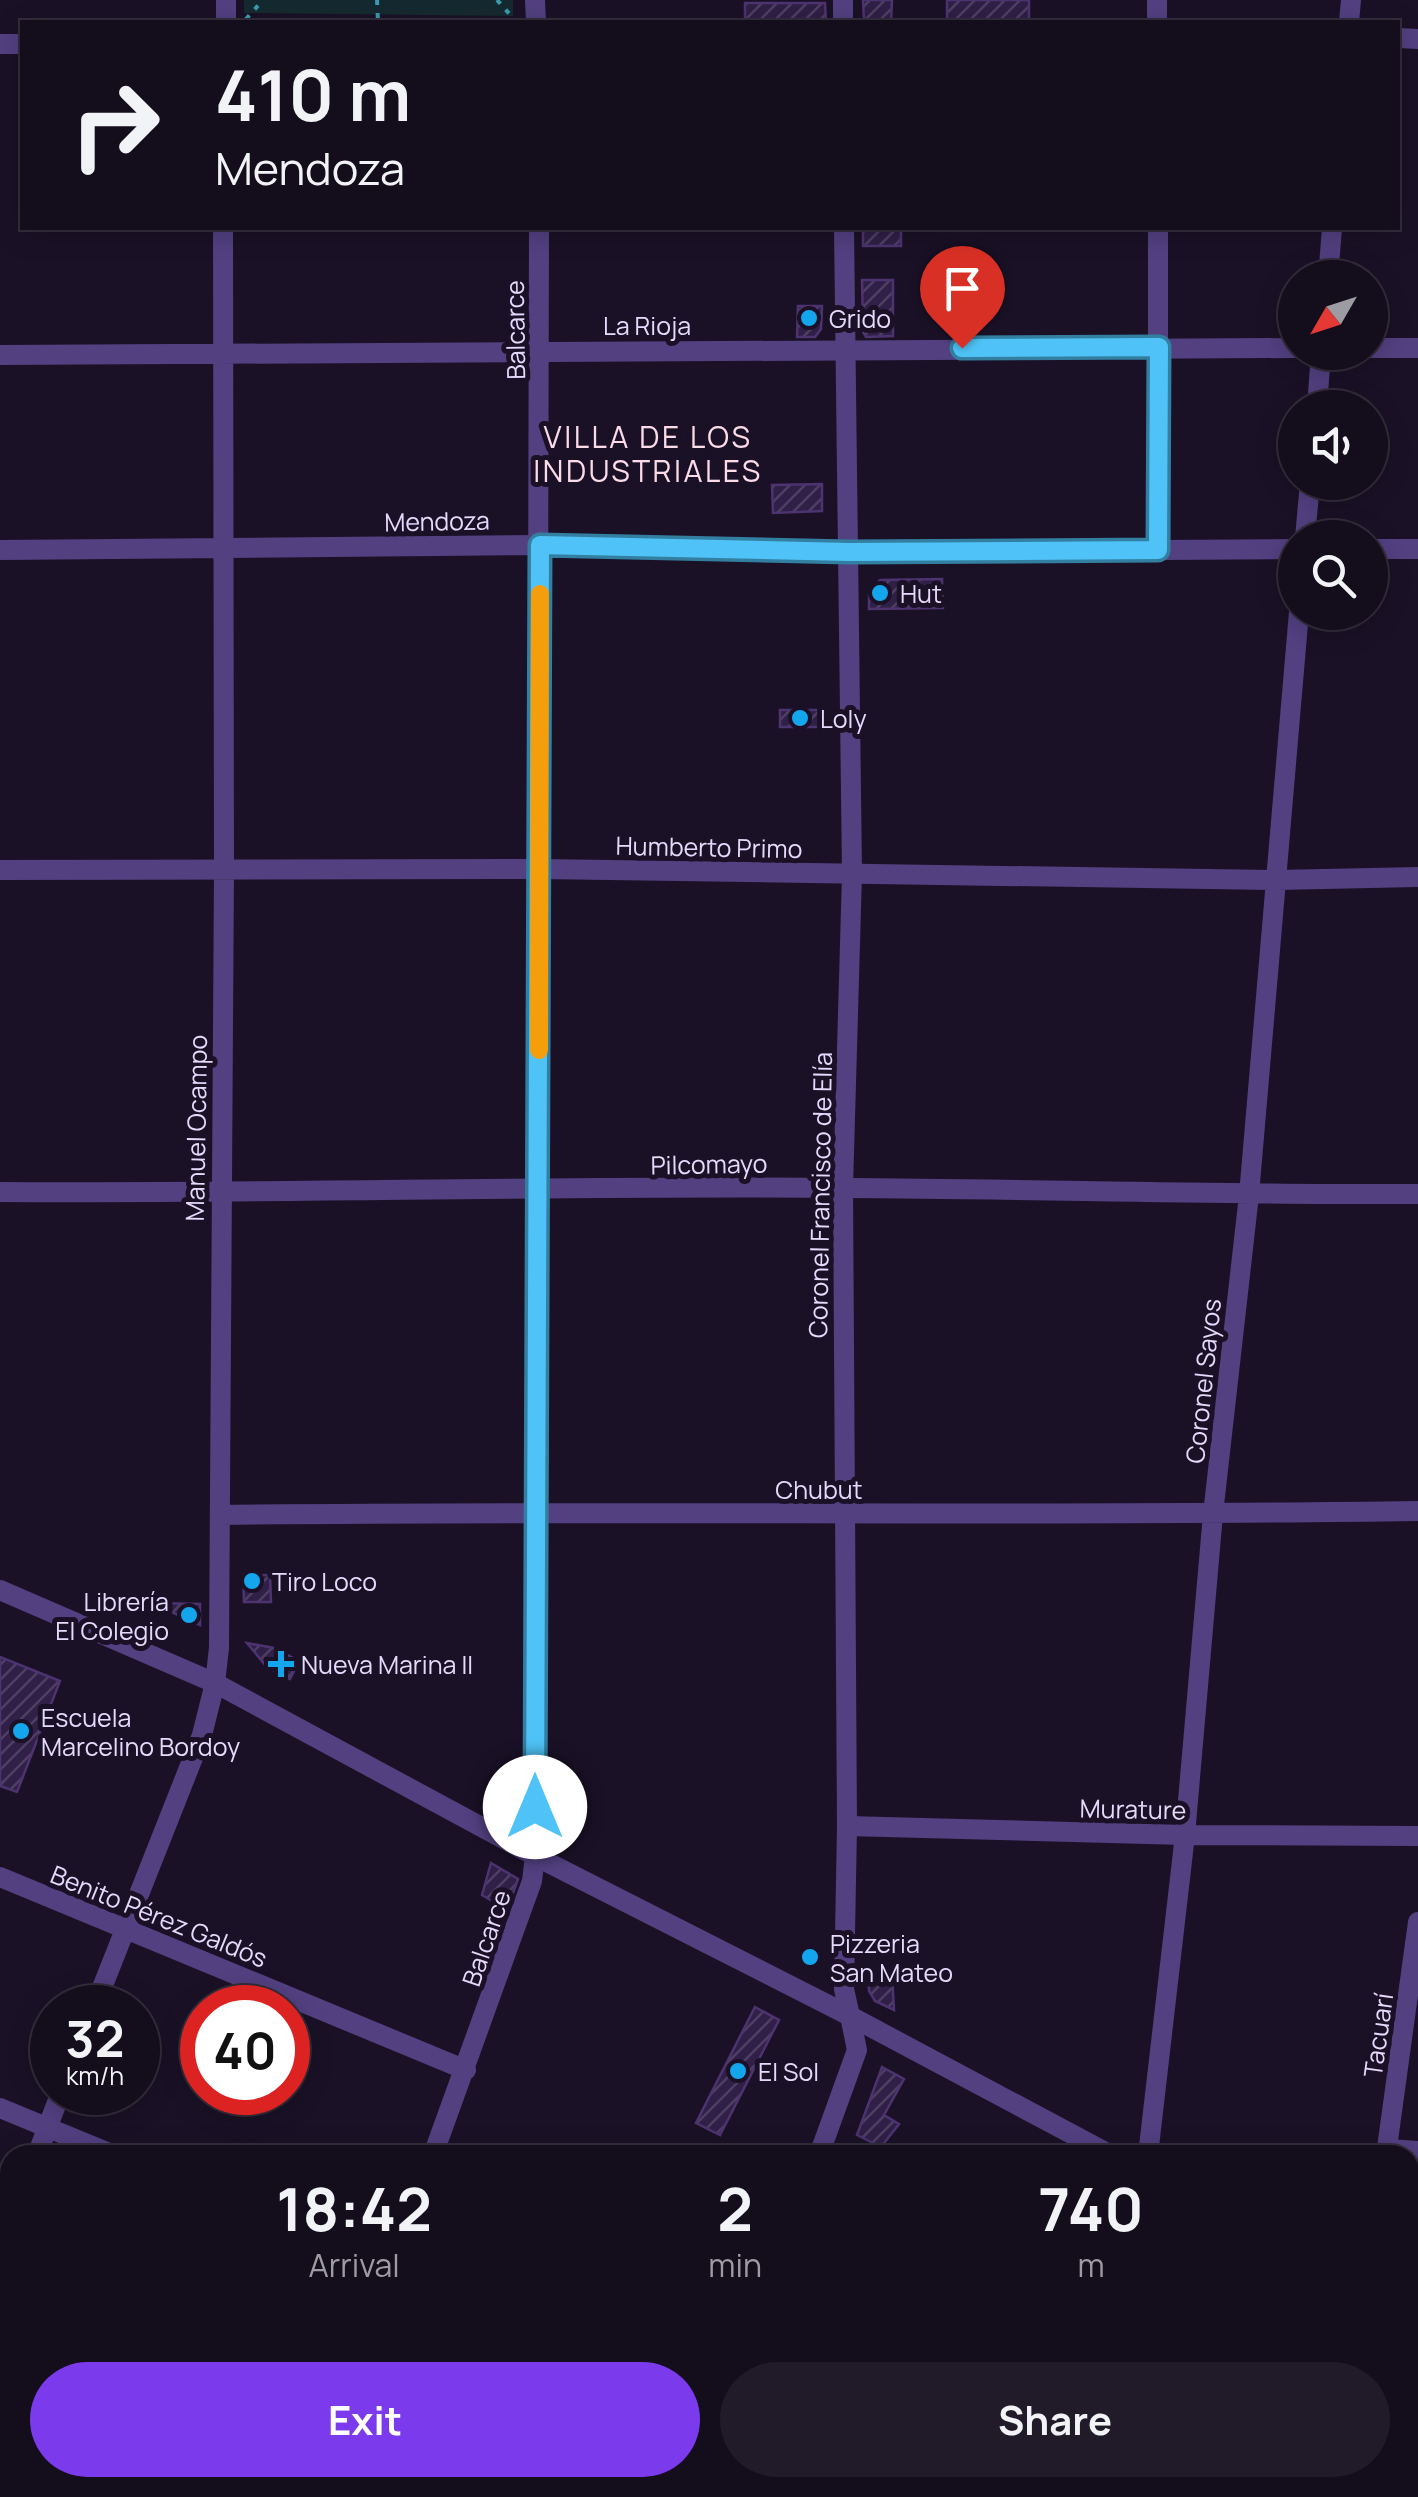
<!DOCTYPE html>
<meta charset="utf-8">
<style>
:root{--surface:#140d1c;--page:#211b29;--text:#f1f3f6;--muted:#9d9ca3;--line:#332d3b;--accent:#7c3aed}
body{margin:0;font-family:Manrope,sans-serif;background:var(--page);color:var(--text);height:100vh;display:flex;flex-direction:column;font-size:38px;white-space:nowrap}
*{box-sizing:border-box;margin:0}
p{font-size:32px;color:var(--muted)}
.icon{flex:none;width:55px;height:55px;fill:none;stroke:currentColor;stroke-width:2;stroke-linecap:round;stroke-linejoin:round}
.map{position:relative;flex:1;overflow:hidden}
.side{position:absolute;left:0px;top:2145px;width:1420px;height:352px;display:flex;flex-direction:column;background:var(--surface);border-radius:30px 30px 0 0;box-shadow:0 5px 25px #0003,0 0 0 2px var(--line)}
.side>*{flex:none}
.guide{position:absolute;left:20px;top:20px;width:1380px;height:210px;border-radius:0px;box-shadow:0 5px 25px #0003,0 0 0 2px var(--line);background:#140d1c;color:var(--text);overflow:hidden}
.needle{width:65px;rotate:231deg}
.buttons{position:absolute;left:1278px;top:260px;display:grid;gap:20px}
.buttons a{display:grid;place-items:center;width:110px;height:110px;border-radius:50%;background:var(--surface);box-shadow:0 5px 25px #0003,0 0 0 2px var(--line);font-size:50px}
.speed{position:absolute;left:30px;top:1985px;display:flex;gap:20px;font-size:50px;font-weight:700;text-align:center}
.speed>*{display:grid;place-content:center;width:130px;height:130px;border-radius:50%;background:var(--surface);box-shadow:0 5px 25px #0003,0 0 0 2px var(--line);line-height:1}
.speed small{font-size:25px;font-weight:400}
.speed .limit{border:15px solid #d22;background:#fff;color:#111}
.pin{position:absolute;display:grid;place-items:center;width:85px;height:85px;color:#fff;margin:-102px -42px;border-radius:50% 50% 50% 0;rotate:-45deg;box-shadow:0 0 10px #0007}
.pin .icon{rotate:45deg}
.me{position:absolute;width:110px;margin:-55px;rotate:0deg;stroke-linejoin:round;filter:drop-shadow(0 0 8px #0008)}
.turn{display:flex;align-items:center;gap:35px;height:210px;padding:0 30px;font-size:45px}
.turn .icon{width:130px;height:130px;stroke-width:2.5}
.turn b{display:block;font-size:70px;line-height:85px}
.eta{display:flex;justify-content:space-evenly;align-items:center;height:170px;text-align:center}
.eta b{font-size:60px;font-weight:700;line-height:70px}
.primary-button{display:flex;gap:20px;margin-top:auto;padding:20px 30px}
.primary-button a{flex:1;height:115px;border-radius:60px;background:var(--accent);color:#fff;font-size:40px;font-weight:700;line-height:115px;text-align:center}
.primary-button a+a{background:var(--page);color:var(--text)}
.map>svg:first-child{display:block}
.green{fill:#152a30}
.building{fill:url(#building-hatch);stroke:#4d3370;stroke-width:2.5}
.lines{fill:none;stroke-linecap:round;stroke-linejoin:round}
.path{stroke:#399cb0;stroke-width:4;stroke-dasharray:5 8;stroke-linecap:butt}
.minor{stroke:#524081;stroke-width:20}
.tertiary{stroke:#524081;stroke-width:20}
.route-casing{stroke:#337fa1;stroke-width:25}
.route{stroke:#4fc3f7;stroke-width:18}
.slow{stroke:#f59e0b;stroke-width:18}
.poi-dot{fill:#14a6ed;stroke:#1a1126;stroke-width:4}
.labels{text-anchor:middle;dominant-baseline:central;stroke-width:10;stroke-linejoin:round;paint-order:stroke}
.poi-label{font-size:25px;fill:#e5d9fc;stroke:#1a1126;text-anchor:start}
.street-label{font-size:25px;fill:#e5d9fc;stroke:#1a1126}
.quarter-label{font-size:30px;letter-spacing:2.5px;fill:#fcdbe9;stroke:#1a1126}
</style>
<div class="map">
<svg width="1418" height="2497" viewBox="0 0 1418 2497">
<defs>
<pattern id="building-hatch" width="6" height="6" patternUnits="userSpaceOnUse" patternTransform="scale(2.5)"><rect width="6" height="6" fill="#301f46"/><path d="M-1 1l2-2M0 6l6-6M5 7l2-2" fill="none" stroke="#4e3f62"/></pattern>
</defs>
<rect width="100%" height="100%" fill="#1a1126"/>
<path class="green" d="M 244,0 L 513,0 L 513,16 L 244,13 Z
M 1410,2348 L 1418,2352 L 1418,2497 L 1096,2497 L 1100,2488 L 1410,2488 Z"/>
<path class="building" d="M 863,0 L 892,0 L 891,22 L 864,22 Z
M 947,0 L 1029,0 L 1029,22 L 947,22 Z
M 745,3 L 825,3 L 826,22 L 745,22 Z
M 863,228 L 901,228 L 901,246 L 863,246 Z
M 862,280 L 893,280 L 893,336 L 866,337 L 863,332 Z
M 798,306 L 822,306 L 821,329 L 815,337 L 797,337 Z
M 822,484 L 822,511 L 773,513 L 772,485 Z
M 942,579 L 943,608 L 869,609 L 869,595 L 880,580 Z
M 780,710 L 820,710 L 820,727 L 780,727 Z
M 243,1575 L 270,1575 L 271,1602 L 244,1602 Z
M 152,1603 L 200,1604 L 200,1625 Z
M 247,1643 L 274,1648 L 299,1661 L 290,1679 L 266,1666 Z
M 0,1657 L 60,1681 L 17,1792 L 0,1786 Z
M 491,1863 L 518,1879 L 507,1910 L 482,1895 Z
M 869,1975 L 892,1975 L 894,2010 L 875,2001 L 869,1991 Z
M 755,2007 L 779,2020 L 720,2135 L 696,2123 Z
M 882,2067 L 904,2079 L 884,2115 L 899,2124 L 881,2147 L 857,2135 Z"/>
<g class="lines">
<path class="path" d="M 377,0 L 378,22
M 497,0 L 514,19
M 246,19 L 263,0
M 1159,2497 L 1163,2488"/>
<path class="minor" d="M 226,0 L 226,22
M 1157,0 L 1157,22
M 1349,22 L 1351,0
M 1398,38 L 1418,39
M 0,44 L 22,44
M 1328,278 L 1332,228
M 1370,348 L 1418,348
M 0,355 L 1295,348
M 1317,408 L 1321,352
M 1305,538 L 1310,482
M 1158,549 L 1158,228
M 1370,549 L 1418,549
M 0,550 L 540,545 L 849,552 L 1295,549
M 0,870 L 540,869 L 1276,880 L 1418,877
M 0,1192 C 282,1194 563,1185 845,1188 C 1036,1189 1227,1195 1418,1194
M 220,1515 C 619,1510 1019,1517 1418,1511
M 847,1826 L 1185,1835 L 1418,1836
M 0,1877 L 466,2070
M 94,2008 L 202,1735 L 215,1683 L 219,1648 L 224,870 L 223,228
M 0,2108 L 114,2155
M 1388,2149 L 1418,2151
M 37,2155 L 61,2092
M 433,2155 L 532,1881 L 535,1856
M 819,2155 L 857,2050 L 850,2016
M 1148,2155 L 1185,1835 L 1213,1514 L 1249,1195 L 1299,612
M 1386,2155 L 1418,1922
M 0,2251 L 10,2225
M 0,2475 L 10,2478
M 35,2488 L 60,2497
M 924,2488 L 948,2497
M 302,2497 L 306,2488
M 692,2497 L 696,2488
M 1078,2497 L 1081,2488"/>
<path class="tertiary" d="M 535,0 L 536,22
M 843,22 L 843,0
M 844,228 L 852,874 L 843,1188 L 847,1826 L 844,1989 L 850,2016
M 0,1590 L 215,1683 L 535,1856 L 850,2016 L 1111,2155
M 535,1856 L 539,228
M 1410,2316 L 1418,2320"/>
</g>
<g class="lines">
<g class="route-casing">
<path id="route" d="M 535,1807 L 540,545 L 849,552 L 1158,550 L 1159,347 L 962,348"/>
</g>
<use href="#route" class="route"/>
<path class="slow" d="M 539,1050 L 540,594"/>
</g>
<g class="poi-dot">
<circle cx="809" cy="318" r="10"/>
<circle cx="880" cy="593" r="10"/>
<circle cx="800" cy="718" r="10"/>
<circle cx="252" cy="1581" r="10"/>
<circle cx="189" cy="1615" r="10"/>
<path d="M276 1649h10v10h10v10h-10v10h-10v-10h-10v-10h10z"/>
<circle cx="21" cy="1731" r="10"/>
<circle cx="810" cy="1957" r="10"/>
<circle cx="738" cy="2071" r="10"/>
</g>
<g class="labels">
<g class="poi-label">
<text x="829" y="318">Grido</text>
<text x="900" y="593">Hut</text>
<text x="820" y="718">Loly</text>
<text x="272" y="1581">Tiro Loco</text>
<text x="169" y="1601" text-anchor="end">Librería<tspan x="169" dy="29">El Colegio</tspan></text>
<text x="301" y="1664">Nueva Marina II</text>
<text x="41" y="1717">Escuela<tspan x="41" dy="29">Marcelino Bordoy</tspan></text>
<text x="830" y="1943">Pizzeria<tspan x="830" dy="29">San Mateo</tspan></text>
<text x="758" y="2071">El Sol</text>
</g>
<g class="street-label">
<text x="647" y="325">La Rioja</text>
<text transform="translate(515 330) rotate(-91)">Balcarce</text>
<text transform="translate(437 521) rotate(-1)">Mendoza</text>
<text transform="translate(709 847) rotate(1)">Humberto Primo</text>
<text transform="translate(196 1128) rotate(-89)">Manuel Ocampo</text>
<text transform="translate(709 1164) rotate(-1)">Pilcomayo</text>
<text transform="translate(820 1195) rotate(-89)">Coronel Francisco de Elía</text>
<text transform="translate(1203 1381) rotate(-84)">Coronel Sayos</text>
<text x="819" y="1489">Chubut</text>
<text transform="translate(1133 1809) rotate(1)">Murature</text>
<text transform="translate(159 1916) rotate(22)">Benito Pérez Galdós</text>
<text transform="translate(486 1938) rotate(-71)">Balcarce</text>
<text transform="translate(1378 2035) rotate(-82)">Tacuarí</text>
</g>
<g class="quarter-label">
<text x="648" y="436">VILLA DE LOS<tspan x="648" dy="34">INDUSTRIALES</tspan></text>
</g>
</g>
</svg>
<div class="buttons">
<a><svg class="needle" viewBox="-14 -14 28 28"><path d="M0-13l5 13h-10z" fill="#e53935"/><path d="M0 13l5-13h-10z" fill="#9d9ca3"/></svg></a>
<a><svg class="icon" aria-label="sound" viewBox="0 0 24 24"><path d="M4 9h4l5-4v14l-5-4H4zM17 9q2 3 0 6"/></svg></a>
<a><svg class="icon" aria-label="search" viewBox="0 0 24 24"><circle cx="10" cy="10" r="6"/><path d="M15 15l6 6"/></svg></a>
</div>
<div class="speed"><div>32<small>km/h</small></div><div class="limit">40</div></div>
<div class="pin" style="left:962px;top:348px;background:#d93025"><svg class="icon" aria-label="arrive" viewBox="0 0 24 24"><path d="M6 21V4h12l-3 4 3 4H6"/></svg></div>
<svg class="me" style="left:535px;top:1807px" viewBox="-20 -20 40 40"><circle r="19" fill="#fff"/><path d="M0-13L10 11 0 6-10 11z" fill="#4fc3f7"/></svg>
<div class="guide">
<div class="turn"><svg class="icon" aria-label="right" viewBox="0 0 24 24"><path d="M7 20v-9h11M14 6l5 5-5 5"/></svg><div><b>410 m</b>Mendoza</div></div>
</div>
<section class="side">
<div class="eta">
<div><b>18:42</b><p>Arrival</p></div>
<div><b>2</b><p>min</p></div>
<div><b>740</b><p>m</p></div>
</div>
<div class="primary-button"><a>Exit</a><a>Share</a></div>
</section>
</div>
